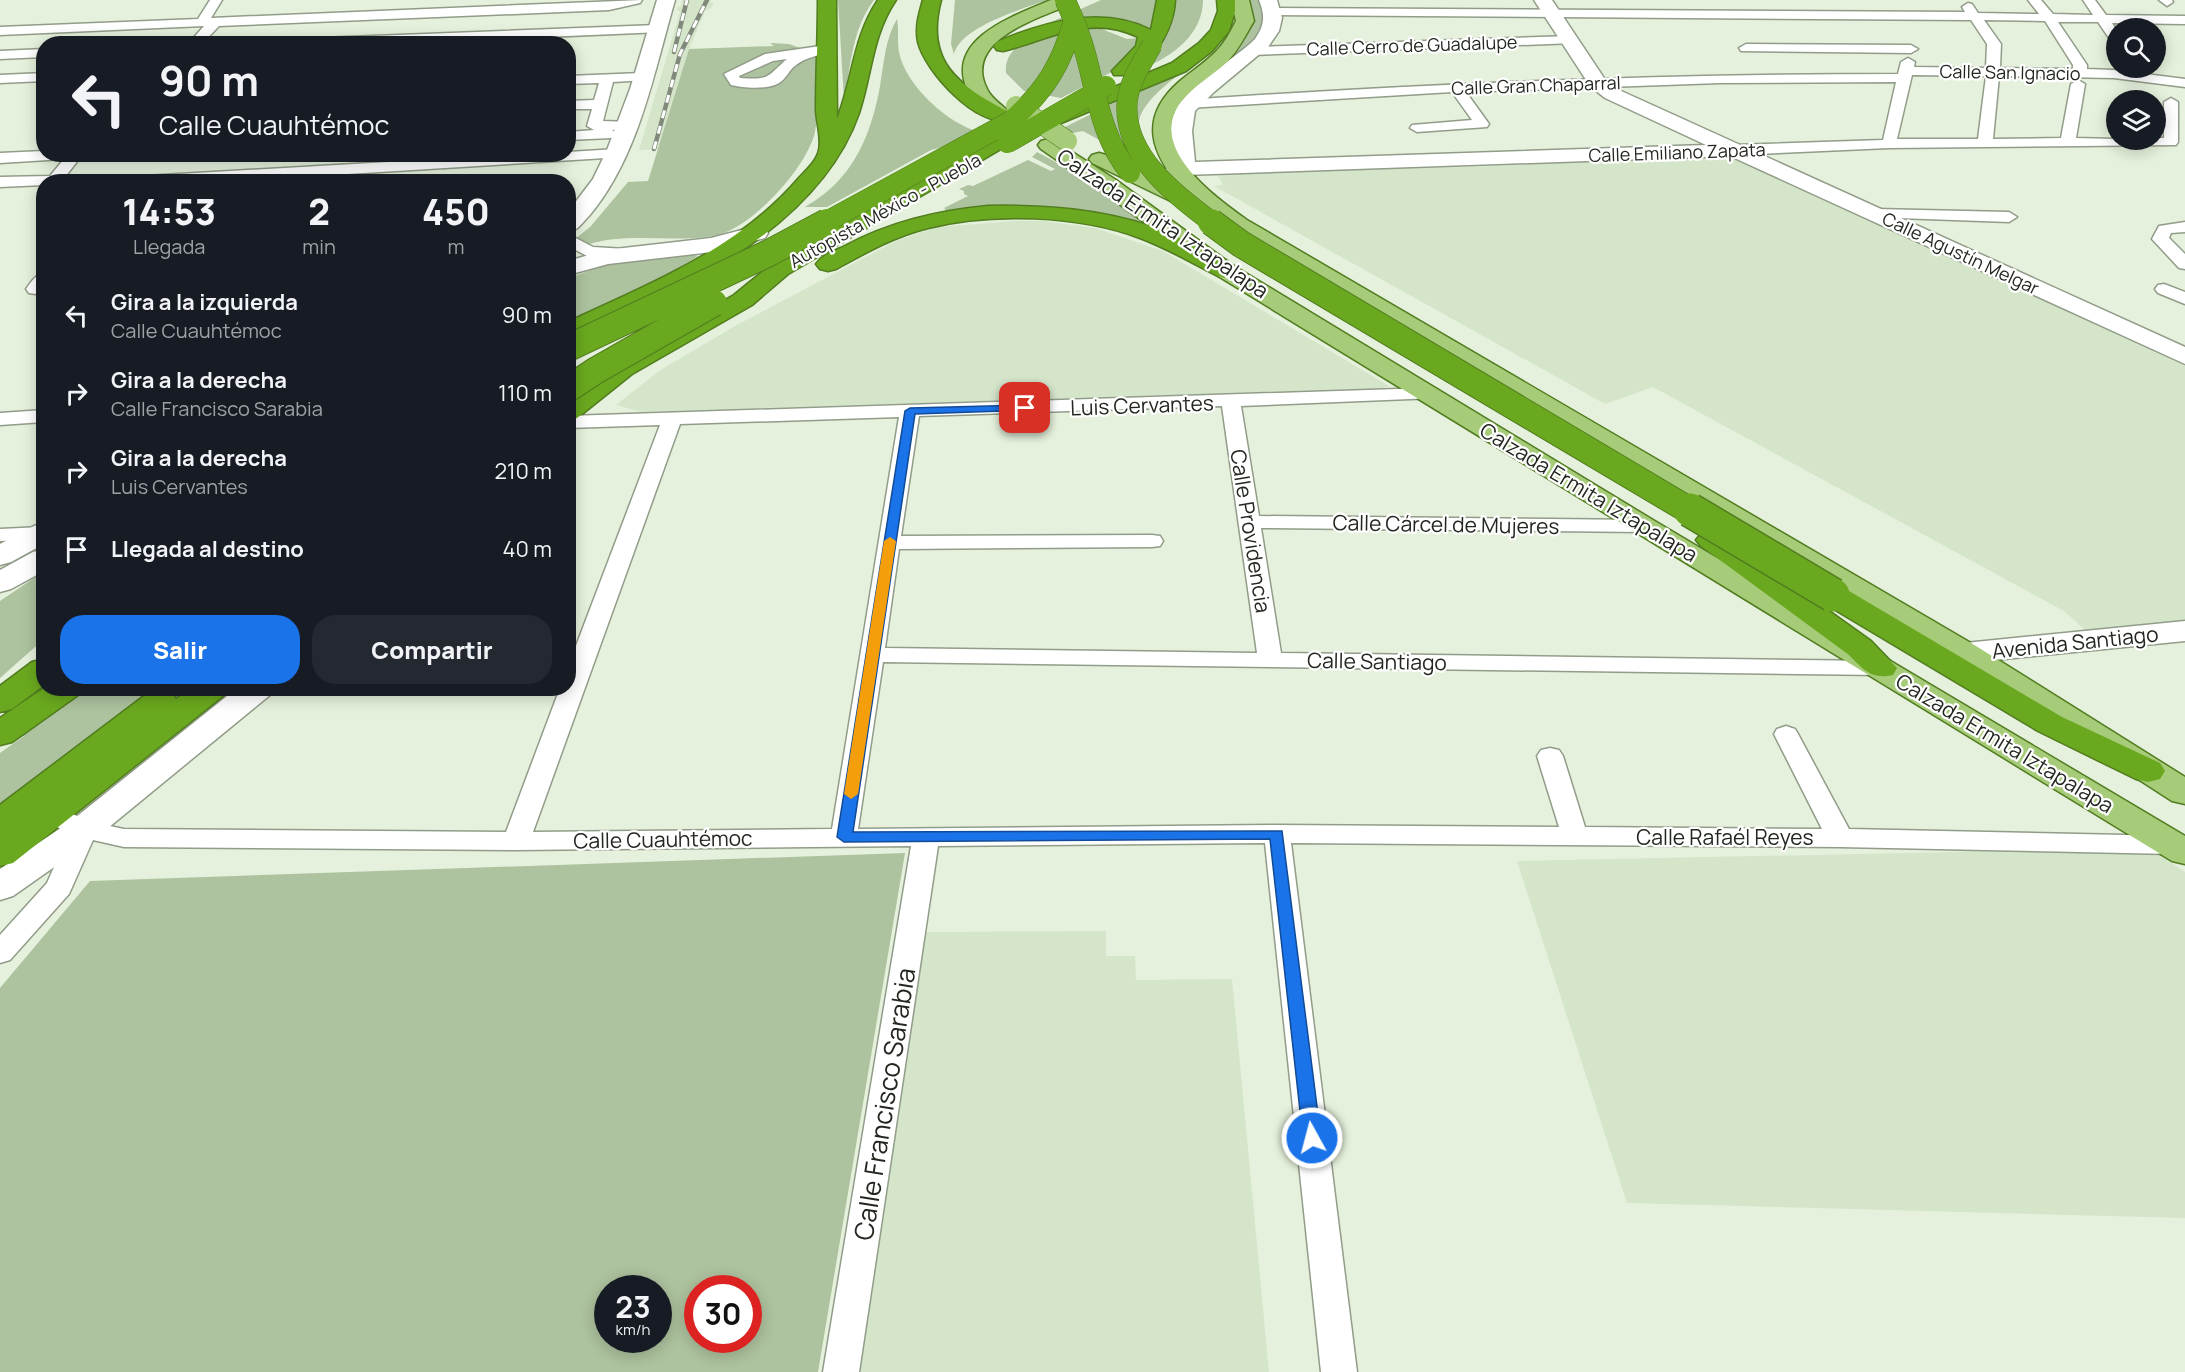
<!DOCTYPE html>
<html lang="es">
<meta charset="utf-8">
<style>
:root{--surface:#171b24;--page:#242831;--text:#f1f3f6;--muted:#9ea1a6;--accent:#1a73e8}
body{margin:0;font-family:Manrope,sans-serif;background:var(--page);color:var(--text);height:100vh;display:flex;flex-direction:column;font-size:22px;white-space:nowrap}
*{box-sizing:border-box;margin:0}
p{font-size:20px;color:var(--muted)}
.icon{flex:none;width:33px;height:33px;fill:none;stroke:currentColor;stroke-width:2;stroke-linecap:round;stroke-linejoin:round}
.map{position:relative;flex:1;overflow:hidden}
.panel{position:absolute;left:36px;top:174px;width:540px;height:522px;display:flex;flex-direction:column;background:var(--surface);border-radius:24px;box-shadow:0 3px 15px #0003}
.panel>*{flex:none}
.top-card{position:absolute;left:36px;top:36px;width:540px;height:126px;border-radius:24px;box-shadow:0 3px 15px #0003;background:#171b24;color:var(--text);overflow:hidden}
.buttons{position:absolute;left:2106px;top:18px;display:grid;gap:12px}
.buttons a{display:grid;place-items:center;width:60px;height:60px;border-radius:50%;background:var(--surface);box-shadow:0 3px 15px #0003;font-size:30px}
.speed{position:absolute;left:594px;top:1275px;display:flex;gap:12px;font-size:30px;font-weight:700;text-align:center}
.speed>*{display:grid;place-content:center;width:78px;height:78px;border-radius:50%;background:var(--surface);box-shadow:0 3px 15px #0003;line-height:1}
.speed small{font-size:15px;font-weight:400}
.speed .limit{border:9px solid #d22;background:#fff;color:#111}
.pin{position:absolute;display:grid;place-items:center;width:51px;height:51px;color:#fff;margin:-26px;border-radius:12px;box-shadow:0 3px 9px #0006}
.me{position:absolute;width:66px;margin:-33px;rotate:353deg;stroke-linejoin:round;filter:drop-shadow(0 0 4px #0008)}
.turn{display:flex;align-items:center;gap:21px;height:126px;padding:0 24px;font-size:27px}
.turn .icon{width:78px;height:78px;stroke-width:2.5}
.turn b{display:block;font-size:42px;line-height:51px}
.eta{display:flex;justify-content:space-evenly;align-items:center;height:102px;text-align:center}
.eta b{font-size:36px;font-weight:800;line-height:42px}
.action{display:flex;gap:12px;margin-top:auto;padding:12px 24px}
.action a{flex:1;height:69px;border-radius:24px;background:var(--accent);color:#fff;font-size:24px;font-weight:800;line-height:69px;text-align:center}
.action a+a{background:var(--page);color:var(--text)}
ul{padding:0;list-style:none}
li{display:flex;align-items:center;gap:18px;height:78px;padding:0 24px}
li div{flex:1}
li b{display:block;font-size:22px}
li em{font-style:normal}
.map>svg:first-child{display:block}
.built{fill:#d5e5ca}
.green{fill:#adc29e;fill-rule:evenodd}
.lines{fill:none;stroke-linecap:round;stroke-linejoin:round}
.street-casing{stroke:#919c89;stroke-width:3}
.secondary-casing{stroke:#919c89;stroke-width:3}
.primary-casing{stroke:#517c1f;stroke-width:3}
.highway-casing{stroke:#517c1f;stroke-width:3}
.street{fill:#fff;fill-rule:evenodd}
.secondary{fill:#fff;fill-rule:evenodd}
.primary{fill:#a6cb79;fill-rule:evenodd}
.highway{fill:#6aa91f;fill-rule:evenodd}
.rail-casing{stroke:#81897b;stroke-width:4.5}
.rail{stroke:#fff;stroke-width:3;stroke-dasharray:8;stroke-linecap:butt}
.primary-bridge-casing{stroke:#517c1f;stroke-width:21;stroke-linecap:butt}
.highway-bridge-far2-casing{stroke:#517c1f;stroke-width:21;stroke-linecap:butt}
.highway-bridge-far1-casing{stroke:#517c1f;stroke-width:28;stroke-linecap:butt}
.highway-bridge-casing{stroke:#517c1f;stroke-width:36;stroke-linecap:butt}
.primary-bridge{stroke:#a6cb79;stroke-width:20}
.highway-bridge-far2{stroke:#6aa91f;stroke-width:20}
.highway-bridge-far1{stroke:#6aa91f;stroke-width:26}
.highway-bridge{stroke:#6aa91f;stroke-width:33}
.route{fill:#1a73e8;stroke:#114b97;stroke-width:1.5}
.slow{fill:#f59e0b}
.labels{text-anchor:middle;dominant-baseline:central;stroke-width:4.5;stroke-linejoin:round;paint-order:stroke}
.far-street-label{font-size:18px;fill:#22271f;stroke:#fff}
.street-label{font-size:21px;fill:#22271f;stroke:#fff}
.near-street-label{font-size:26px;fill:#22271f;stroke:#fff}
</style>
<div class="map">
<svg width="2185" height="1372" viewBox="0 0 2185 1372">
<rect width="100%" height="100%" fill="#e5f1dc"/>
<path class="built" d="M 682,0 L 711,0 L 710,2 L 714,4 L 711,8 L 705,11 L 689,49 L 659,149 L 639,150 L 680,12 L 677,10 L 677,7 L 681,6 Z
M 1731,156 L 2185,366 L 2185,621 L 2086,631 L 2064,611 L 1653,387 L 1605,404 L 1214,186 L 1223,185 L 1216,172 L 1468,167 Z
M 1016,221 L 1044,221 L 1095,228 L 1163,251 L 1389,386 L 1383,388 L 642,412 L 616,405 L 659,371 L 735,326 L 896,241 L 937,227 Z
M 2149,848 L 2185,872 L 2185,1218 L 1627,1203 L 1517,861 Z
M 1106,931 L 1106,956 L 1135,956 L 1136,980 L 1232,979 L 1269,1372 L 853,1372 L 920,932 Z"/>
<path class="green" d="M 838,0 L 874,0 C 852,29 851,65 844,100 Z
M 955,0 L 1048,0 C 1024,8 960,27 954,54 L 951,44 Z
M 1101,0 L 1203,0 C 1203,34 1173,56 1144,68 L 1137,26 L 1042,26 Z
M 1250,0 L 1261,0 C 1262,6 1264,13 1264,19 C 1265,42 1234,58 1217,68 C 1238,48 1259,32 1250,0 Z
M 897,19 C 899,30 897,42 899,52 C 905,85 949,125 980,132 L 955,144 L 931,150 L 827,207 L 805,207 C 811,203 818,199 824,194 C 858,168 873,126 880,86 C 884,63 885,39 897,19 Z
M 1062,28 L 1099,28 L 1127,39 L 1140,38 L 1131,52 L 1110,73 L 1061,98 L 1024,91 L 1006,73 C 1003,43 1040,36 1062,28 Z
M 770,43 L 789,44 L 817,54 C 817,79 820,107 815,132 C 807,168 749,231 713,236 C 665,244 612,228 569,253 L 568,245 L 591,226 L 628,182 L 648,181 L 689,49 L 774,46 Z
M 1192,64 C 1177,77 1135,104 1139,128 C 1141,139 1149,152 1154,163 L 1163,165 L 1197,201 L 1126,165 L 1134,159 L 1083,131 L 1068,134 L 1061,129 Z
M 1037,152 L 1078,174 L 1165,235 L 1127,223 L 949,213 L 944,208 L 968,196 L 964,194 L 964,191 L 959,189 L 968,185 L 973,186 L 1028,160 L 1051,171 L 1055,169 L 1032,157 Z
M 690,254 L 698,256 L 670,273 L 569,322 L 569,278 L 608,264 Z
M 43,572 L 43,640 L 0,678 L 0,601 Z
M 49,689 L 197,689 L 0,841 L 0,753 L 24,736 L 0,729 Z
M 905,853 L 818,1372 L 0,1372 L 0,988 L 90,881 ZM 608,1288 L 658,1288 L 658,1340 L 608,1340 ZM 698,1288 L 748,1288 L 748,1340 L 698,1340 Z"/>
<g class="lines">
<g class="street-casing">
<path id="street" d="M 210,0 L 222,0 L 211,18 L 642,0 L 640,3 L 609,10 L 219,26 L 202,44 L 188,44 L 204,26 L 0,35 L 0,27 L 198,19 Z
M 2028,0 L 2041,0 L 2053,14 L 2093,15 L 2083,0 L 2095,0 L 2106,15 L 2185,16 L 2185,24 L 2112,23 L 2116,29 L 2116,42 L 2111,41 L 2098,22 L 2058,22 L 2087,65 L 2087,69 L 2114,70 L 2185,79 L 2185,87 L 2114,78 L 1999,76 L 1993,139 L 2061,138 L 2071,84 L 2078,80 L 2085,84 L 2076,138 L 2156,140 L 2156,138 L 2164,138 L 2164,102 L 2171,98 L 2178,102 L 2178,142 L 2176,145 L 1889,148 L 1736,155 L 1728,150 L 1736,145 L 1883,140 L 1896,82 L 1720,83 L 1466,92 L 1489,124 L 1487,127 L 1417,132 L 1410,128 L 1412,125 L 1472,120 L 1452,92 L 1171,109 L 1164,105 L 1171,101 C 1413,84 1655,74 1898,74 L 1901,62 L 1908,58 L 1915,62 L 1914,67 L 1986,68 L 1987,44 L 1971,20 L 1268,15 L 1266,12 L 1268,9 L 1272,8 L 1965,12 L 1962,7 L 1968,3 L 1972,4 L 1978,13 L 2039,14 ZM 1984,20 L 2045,21 L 2073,65 L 2073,69 L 2000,68 L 2001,44 ZM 1912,75 L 1986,76 L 1978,139 L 1897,139 Z
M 2159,0 L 2172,0 L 2173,2 L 2167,6 Z
M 657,25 L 662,26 L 663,29 L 662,32 L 383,44 L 262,44 L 268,40 Z
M 1570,36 L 1575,37 L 1577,40 L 1575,43 L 1253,55 L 1246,51 L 1253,47 Z
M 1746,44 L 1911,45 L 1918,49 L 1911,53 L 1741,51 L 1739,48 Z
M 827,45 L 832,46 L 834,49 L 832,52 C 820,55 806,57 796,65 C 789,70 786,79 779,83 C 768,90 743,88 731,85 L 724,74 L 765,54 ZM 787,59 C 766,77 771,80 740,78 L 739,76 L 773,61 Z
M 44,49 L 44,57 L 0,59 L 0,51 Z
M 44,73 L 44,81 L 0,83 L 0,75 Z
M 642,73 L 647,74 L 649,77 L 647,80 L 613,82 L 603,121 L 632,122 L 634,125 L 632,128 L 612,130 L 618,134 L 611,138 L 568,140 L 568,132 L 594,130 L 587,126 L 592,109 L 568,109 L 568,101 L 594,100 L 599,83 L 568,84 L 568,76 Z
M 617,149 L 622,151 L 625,154 L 622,157 L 217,182 L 120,182 L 127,177 L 529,154 L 568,154 L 568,152 Z
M 44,151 L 44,154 L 83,154 L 61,182 L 44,182 L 44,185 L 0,187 L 0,177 L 50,176 L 64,159 L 0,163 L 0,153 Z
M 1876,209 L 2009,212 L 2017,217 L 2009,222 L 1870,217 L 1868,214 L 1870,211 Z
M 2185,222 L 2185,232 L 2171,233 L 2169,238 L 2185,254 L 2185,269 L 2179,268 L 2152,239 L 2159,226 Z
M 568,234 L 593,247 L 626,249 L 634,254 L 626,259 L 589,257 L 568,246 Z
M 44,273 L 44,290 L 35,294 L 29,293 L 26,289 C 31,282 35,275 44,273 Z
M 2164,284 L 2185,292 L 2185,304 L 2158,293 L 2155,289 L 2158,285 Z
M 1428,388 L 1435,390 L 1438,394 L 1435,398 L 1241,406 L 1259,516 L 1643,520 L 1651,521 L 1654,526 L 1651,531 L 1643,532 L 1261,528 L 1281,653 L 1881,661 L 1889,663 L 1893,668 L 1889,673 L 1881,675 L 883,662 L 858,829 L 1277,825 L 1559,827 L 1537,756 L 1541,750 L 1550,748 L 1559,750 L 1563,756 L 1585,827 L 1822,829 L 1774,734 L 1777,729 L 1786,726 L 1795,729 L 1798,734 L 1849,829 L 2172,836 L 2181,839 L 2185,846 L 2181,851 L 2172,854 L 1840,847 L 1291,843 L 1357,1372 L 1321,1372 L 1265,843 L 938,846 L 859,1372 L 823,1372 L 911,846 L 516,850 L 124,847 L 93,840 L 69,894 L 10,960 L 0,963 L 0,935 L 47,883 L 69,833 L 43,820 L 39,814 L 43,808 L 52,805 L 91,822 L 124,829 L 506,832 L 560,688 L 568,688 L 568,667 L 660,425 L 568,428 L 568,416 ZM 1222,406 L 1257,653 L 885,648 L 899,549 L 1152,547 L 1160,546 L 1163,541 L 1160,536 L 1152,535 L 901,536 L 919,416 ZM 899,417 L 832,829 L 533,832 L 680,424 Z
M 44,410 L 44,422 L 0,425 L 0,413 Z
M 42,527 L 44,539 L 0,541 L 0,529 Z"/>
</g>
<g class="secondary-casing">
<path id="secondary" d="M 657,0 L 675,0 C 654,72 639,157 589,216 C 582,223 578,230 568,233 L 568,212 L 593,179 L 607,150 L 630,89 Z
M 1259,0 L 1277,0 L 1282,18 L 1279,31 L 1268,47 L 1214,92 L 1195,111 L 1192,131 L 1195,162 L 1706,145 L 1605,98 L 1590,86 L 1534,0 L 1552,0 L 1604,78 L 1619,90 L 2185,347 L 2185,364 L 1730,156 L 1184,175 L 1170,173 L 1166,169 L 1174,163 C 1173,148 1168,131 1173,116 C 1183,87 1233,61 1255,39 C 1265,25 1265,15 1259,0 Z
M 757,226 L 765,228 L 768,233 L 765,238 L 712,252 L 608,264 L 568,275 L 568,261 L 606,250 L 711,238 Z
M 44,523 L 44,544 L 11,562 L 0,565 L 0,544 L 34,526 Z
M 44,549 L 44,571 L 11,589 L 0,592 L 0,570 L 33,552 Z
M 2185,621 L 2185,641 L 1965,663 L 1954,660 L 1949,653 L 1954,646 L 1965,643 Z
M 237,688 L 274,688 L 270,695 L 97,837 L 13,896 L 0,900 L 0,869 L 71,821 Z"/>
</g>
<g class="primary-casing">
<path id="primary" d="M 1051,0 L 1075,0 L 1072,4 C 1039,18 962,40 987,89 C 992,100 1005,106 1012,116 L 1009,120 L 995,120 C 985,111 973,102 967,89 C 945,38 1016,15 1051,0 Z
M 1231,0 L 1249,0 L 1254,21 C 1245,36 1238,51 1226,63 C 1212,76 1193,86 1181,102 C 1146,148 1215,197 1247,220 L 1976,646 L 2185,777 L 2185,804 L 2172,801 L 1954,660 L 1231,230 L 1200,205 L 1191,209 L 1183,207 L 1092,163 L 1089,159 L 1092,155 L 1099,153 L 1106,155 L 1184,191 C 1151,154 1137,118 1180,81 C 1193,70 1208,61 1219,48 C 1226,41 1231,30 1236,21 Z
M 1048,139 L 1055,141 L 1116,180 L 1234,266 L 1653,520 L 2185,836 L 2185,864 L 2172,861 L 1218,276 L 1100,190 L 1041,149 L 1038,145 L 1041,141 Z"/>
</g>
<g class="highway-casing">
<path id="highway" d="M 818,0 L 836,0 L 837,119 C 853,79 853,37 878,0 L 896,0 C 872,35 872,74 859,113 C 834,185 770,236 706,273 L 713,279 L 709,284 L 656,299 L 568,339 L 568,322 C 649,284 738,249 798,179 C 805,171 817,161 819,150 C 822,138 816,121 816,109 C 816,73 818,36 818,0 Z
M 923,0 L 941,0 C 924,62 959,86 1009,112 L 1012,116 L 1009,120 C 977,128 925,71 918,42 C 915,27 919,14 923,0 Z
M 1157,0 L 1175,0 C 1174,24 1163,43 1148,61 L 1141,62 L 1128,75 L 1114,75 L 1112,71 L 1136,46 L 1138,37 C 1089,13 1049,40 1003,51 L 997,50 L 994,46 L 997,42 C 1044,22 1101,5 1151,30 Z
M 1217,0 L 1235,0 L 1235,11 L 1229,31 L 1212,51 L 1186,71 L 1006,146 L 788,274 L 752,305 L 632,374 L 577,418 L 568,420 L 568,399 L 614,364 L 734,295 L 772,264 L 992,138 L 1172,63 L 1199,43 L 1211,30 L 1218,11 Z
M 988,206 C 1045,205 1102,209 1156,228 C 1183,238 1209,253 1234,266 L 1238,271 L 1234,276 L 1226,278 L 1218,276 C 1192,263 1167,248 1140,238 C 1079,215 991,212 928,228 C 895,236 865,253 836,269 L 828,271 L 820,269 L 816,264 C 822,255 834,251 843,247 C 890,222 936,211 988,206 Z
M 1711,531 L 1721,534 L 1871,641 L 1897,668 L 1893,675 C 1871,680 1863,669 1849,655 L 1701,546 L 1696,540 L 1701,534 Z
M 1833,586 L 1844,588 L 2062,717 L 2160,763 L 2165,771 L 2160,779 L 2148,782 L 2136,779 L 2038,731 L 1822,602 L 1818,595 L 1822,588 Z
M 44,659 L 44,685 L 12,709 L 0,712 L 0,686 L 32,662 Z
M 44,688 L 82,688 L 78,695 L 12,742 L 0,745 L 0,718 Z
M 191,688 L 228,688 L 224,695 L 13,863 L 0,866 L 0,805 L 148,693 L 160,690 L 172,693 L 176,699 Z"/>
</g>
<use href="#street" class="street"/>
<use href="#secondary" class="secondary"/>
<use href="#primary" class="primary"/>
<use href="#highway" class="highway"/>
<g class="rail-casing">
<path id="rail" d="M 674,52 L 687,0
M 654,149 L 680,54 L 707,0"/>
</g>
<use href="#rail" class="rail"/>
<g class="primary-bridge-casing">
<path id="primary-bridge" d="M 1016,106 L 1067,141"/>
</g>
<g class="highway-bridge-far2-casing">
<path id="highway-bridge-far2" d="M 1065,0 C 1073,17 1080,34 1085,52 C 1097,95 1101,137 1130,173
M 1152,45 C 1142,63 1128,83 1127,104 C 1124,156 1175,195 1213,223
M 1007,143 L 1106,86
M 824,223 L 1011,121 C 1046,90 1061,65 1074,20"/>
</g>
<g class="highway-bridge-far1-casing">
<path id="highway-bridge-far1" d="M 1211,222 L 1241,244 L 1692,512
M 568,348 L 769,253 L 827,222
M 568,389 L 595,371 L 714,303"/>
</g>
<g class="highway-bridge-casing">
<path id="highway-bridge" d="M 1690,510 L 1833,595"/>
</g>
<use href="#primary-bridge" class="primary-bridge"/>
<use href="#highway-bridge-far2" class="highway-bridge-far2"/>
<use href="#highway-bridge-far1" class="highway-bridge-far1"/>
<use href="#highway-bridge" class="highway-bridge"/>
</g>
<path class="route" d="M 1025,405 L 1030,408 L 1029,410 L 915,414 L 853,832 L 1282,831 L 1321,1138 L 1318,1143 L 1312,1145 L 1306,1143 L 1303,1138 L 1270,839 L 844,842 L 837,837 L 905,411 L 910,408 Z"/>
<path class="slow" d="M 890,537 L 896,541 L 858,794 L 851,799 L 844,794 L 884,541 Z"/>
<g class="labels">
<g class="far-street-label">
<text transform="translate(1412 45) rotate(-2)">Calle Cerro de Guadalupe</text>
<text transform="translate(2010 72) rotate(1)">Calle San Ignacio</text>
<text transform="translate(1536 85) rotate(-2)">Calle Gran Chaparral</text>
<text transform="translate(1677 152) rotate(-2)">Calle Emiliano Zapata</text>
<text transform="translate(885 210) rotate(-29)">Autopista México - Puebla</text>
<text transform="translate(1961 253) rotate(25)">Calle Agustín Melgar</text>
</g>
<g class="street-label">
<text transform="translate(1163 223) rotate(34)">Calzada Ermita Iztapalapa</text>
<text transform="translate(1142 405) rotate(-2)">Luis Cervantes</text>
<text transform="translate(1589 492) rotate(31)">Calzada Ermita Iztapalapa</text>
<text transform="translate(1446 524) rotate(1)">Calle Cárcel de Mujeres</text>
<text transform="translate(1251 531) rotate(81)">Calle Providencia</text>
<text transform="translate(2075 642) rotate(-6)">Avenida Santiago</text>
<text transform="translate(1377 661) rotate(1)">Calle Santiago</text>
<text transform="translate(2005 743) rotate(31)">Calzada Ermita Iztapalapa</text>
<text x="1725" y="837">Calle Rafaél Reyes</text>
<text transform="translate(663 839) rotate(-1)">Calle Cuauhtémoc</text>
</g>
<g class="near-street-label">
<text transform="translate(884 1104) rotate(-81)">Calle Francisco Sarabia</text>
</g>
</g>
</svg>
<div class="buttons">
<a><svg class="icon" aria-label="search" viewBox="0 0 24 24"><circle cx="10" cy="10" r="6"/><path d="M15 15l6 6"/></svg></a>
<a><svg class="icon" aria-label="layers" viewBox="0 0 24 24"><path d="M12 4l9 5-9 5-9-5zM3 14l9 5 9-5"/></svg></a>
</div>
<div class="speed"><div>23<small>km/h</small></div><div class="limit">30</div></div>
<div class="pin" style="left:1025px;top:408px;background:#d93025"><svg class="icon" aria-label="arrive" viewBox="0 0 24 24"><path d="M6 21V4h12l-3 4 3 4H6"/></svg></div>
<svg class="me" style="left:1312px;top:1138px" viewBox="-20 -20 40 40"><circle r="17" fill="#1a73e8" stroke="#fff" stroke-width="3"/><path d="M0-11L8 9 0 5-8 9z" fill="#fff"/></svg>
<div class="top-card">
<div class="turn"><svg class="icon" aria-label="left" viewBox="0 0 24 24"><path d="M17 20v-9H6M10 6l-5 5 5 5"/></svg><div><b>90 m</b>Calle Cuauhtémoc</div></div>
</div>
<section class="panel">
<div class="eta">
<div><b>14:53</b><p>Llegada</p></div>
<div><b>2</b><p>min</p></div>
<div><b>450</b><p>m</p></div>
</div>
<ul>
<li><svg class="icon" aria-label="left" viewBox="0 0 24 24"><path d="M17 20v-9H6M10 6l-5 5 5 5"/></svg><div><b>Gira a la izquierda</b><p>Calle Cuauhtémoc</p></div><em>90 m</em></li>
<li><svg class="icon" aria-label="right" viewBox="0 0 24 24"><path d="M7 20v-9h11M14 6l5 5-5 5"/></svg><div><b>Gira a la derecha</b><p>Calle Francisco Sarabia</p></div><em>110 m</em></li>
<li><svg class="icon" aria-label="right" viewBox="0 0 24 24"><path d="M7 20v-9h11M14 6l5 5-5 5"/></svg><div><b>Gira a la derecha</b><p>Luis Cervantes</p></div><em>210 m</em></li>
<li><svg class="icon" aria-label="arrive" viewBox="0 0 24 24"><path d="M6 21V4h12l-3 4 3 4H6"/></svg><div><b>Llegada al destino</b></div><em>40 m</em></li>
</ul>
<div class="action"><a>Salir</a><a>Compartir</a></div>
</section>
</div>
